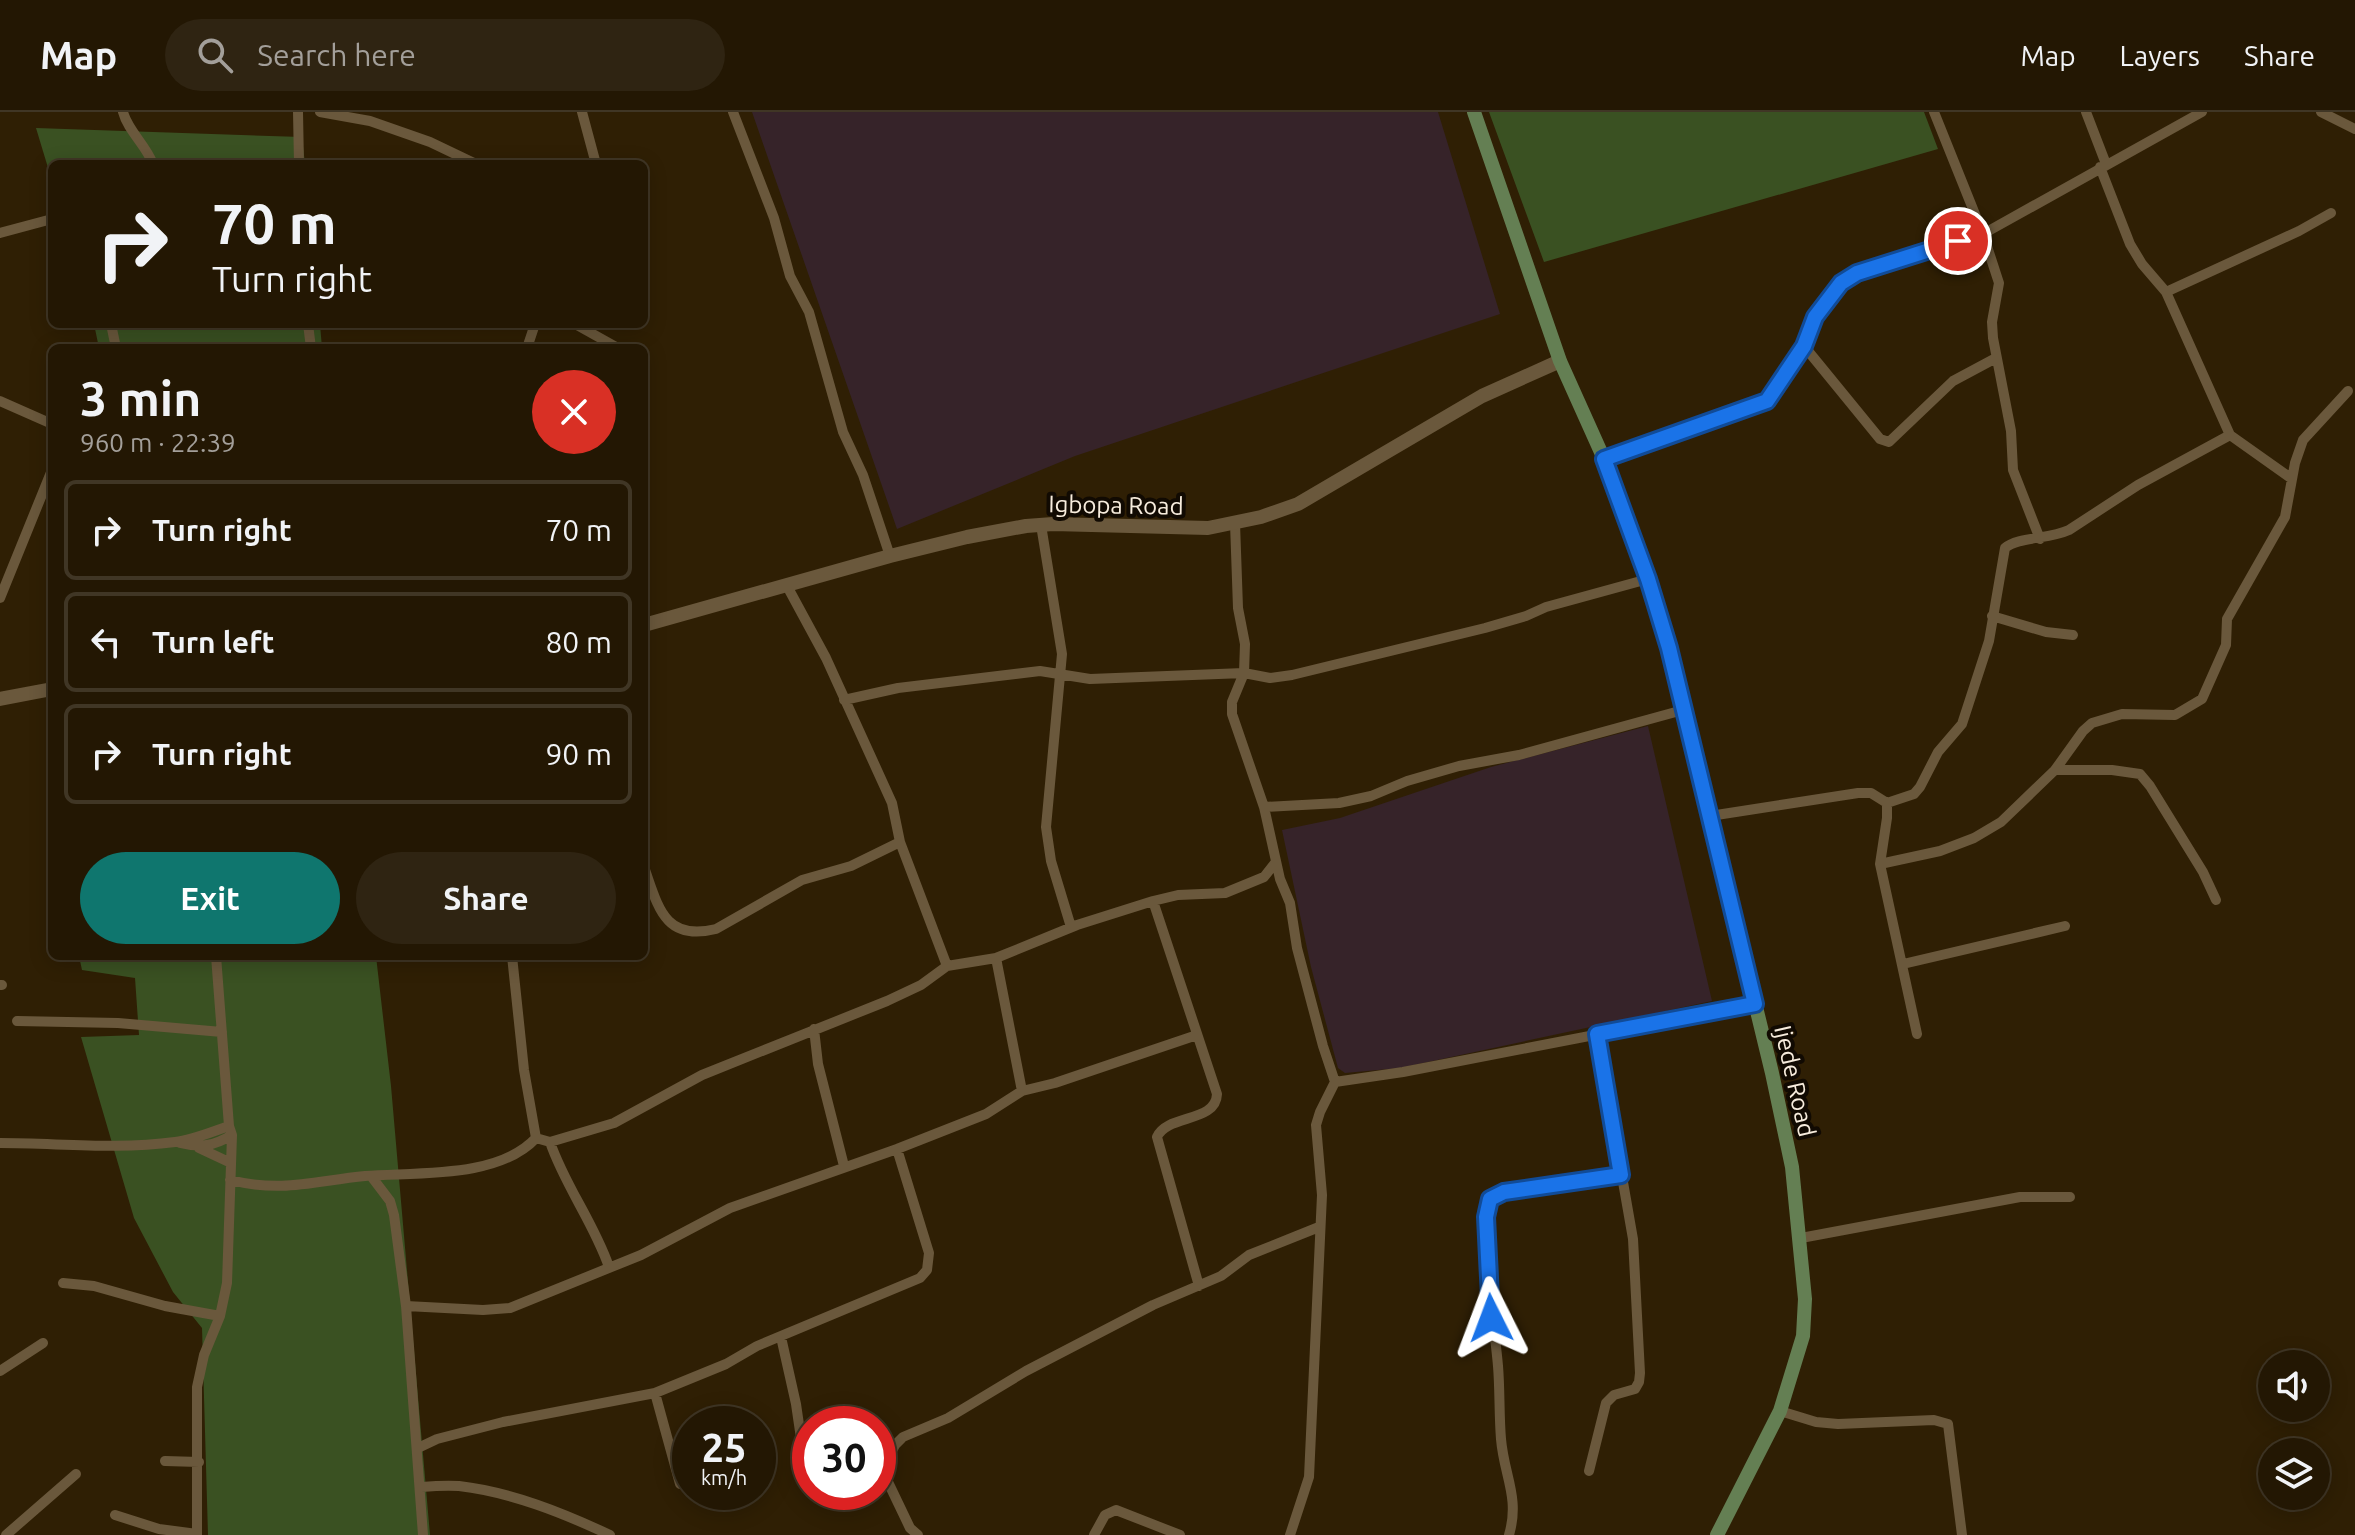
<!DOCTYPE html>
<meta charset="utf-8">
<style>
:root{--surface:#231703;--page:#2f2412;--text:#f1f3f6;--muted:#a39f9a;--line:#403625;--accent:#0f766e}
body{margin:0;font-family:Ubuntu,sans-serif;background:var(--page);color:var(--text);height:100vh;display:flex;flex-direction:column;font-size:30px;white-space:nowrap}
*{box-sizing:border-box;margin:0}
p{font-size:26px;color:var(--muted)}
.icon{flex:none;width:44px;height:44px;fill:none;stroke:currentColor;stroke-width:2;stroke-linecap:round;stroke-linejoin:round}
.map{position:relative;flex:1;overflow:hidden}
.details{position:absolute;left:48px;top:232px;width:600px;height:616px;display:flex;flex-direction:column;background:var(--surface);border-radius:12px;box-shadow:0 4px 20px #0003,0 0 0 2px var(--line)}
.details>*{flex:none}
.top-card{position:absolute;left:48px;top:48px;width:600px;height:168px;border-radius:12px;box-shadow:0 4px 20px #0003,0 0 0 2px var(--line);background:#231703;color:var(--text);overflow:hidden}
.controls{position:absolute;left:2258px;top:1238px;display:grid;gap:16px}
.controls a{display:grid;place-items:center;width:72px;height:72px;border-radius:50%;background:var(--surface);box-shadow:0 4px 20px #0003,0 0 0 2px var(--line);font-size:40px}
.speed{position:absolute;left:672px;top:1294px;display:flex;gap:16px;font-size:40px;font-weight:700;text-align:center}
.speed>*{display:grid;place-content:center;width:104px;height:104px;border-radius:50%;background:var(--surface);box-shadow:0 4px 20px #0003,0 0 0 2px var(--line);line-height:1}
.speed small{font-size:20px;font-weight:400}
.speed .limit{border:12px solid #d22;background:#fff;color:#111}
.pin{position:absolute;display:grid;place-items:center;width:68px;height:68px;color:#fff;margin:-34px;border:4px solid #fff;border-radius:50%;box-shadow:0 2px 8px #0007}
.me{position:absolute;width:88px;margin:-44px;rotate:357deg;stroke-linejoin:round;filter:drop-shadow(0 0 6px #0008)}
.turn{display:flex;align-items:center;gap:28px;height:168px;padding:0 32px;font-size:36px}
.turn .icon{width:104px;height:104px;stroke-width:2.5}
.turn b{display:block;font-size:56px;line-height:68px}
.round{display:grid;place-items:center;flex:none;width:84px;height:84px;border-radius:42px;background:var(--page)}
.overview{display:flex;align-items:center;justify-content:space-between;height:136px;padding:0 32px}
h1{font-size:48px;font-weight:700;line-height:60px}
.action{display:flex;gap:16px;margin-top:auto;padding:16px 32px}
.action a{flex:1;height:92px;border-radius:48px;background:var(--accent);color:#fff;font-size:32px;font-weight:700;line-height:92px;text-align:center}
.action a+a{background:var(--page);color:var(--text)}
ul{padding:0;list-style:none}
li{display:flex;align-items:center;gap:24px;height:100px;margin:0 16px 12px;padding:0 16px;border:4px solid var(--line);border-radius:12px}
li div{flex:1}
li b{display:block;font-size:30px}
li em{font-style:normal}
header{display:flex;align-items:center;gap:48px;box-sizing:border-box;height:112px;padding:0 40px;background:var(--surface);border-bottom:2px solid var(--line)}
header strong{font-size:38px}
nav{display:flex;gap:44px;margin-inline-start:auto;font-size:28px}
.search{width:560px;height:72px;background:var(--page);display:flex;align-items:center;gap:20px;box-sizing:border-box;padding:0 28px;border-radius:44px;color:var(--muted);font-size:30px}
.map>svg:first-child{display:block}
.industrial{fill:#362329}
.green{fill:#3a5122}
.lines{fill:none;stroke-linecap:round;stroke-linejoin:round}
.minor{stroke:#6a583c;stroke-width:10}
.tertiary{stroke:#6a583c;stroke-width:14}
.secondary{stroke:#647f53;stroke-width:14}
.route-casing{stroke:#114b97;stroke-width:20}
.route{stroke:#1a73e8;stroke-width:14}
.labels{text-anchor:middle;dominant-baseline:central;stroke-width:8;stroke-linejoin:round;paint-order:stroke}
.street-label{font-size:24px;fill:#f7ecdd;stroke:#110a02}
</style>
<header>
<strong>Map</strong>
<div class="search"><svg class="icon" aria-label="search" viewBox="0 0 24 24"><circle cx="10" cy="10" r="6"/><path d="M15 15l6 6"/></svg>Search here</div>
<nav><a>Map</a><a>Layers</a><a>Share</a></nav>
</header>
<div class="map">
<svg width="2355" height="1423" viewBox="0 0 2355 1423">
<rect width="100%" height="100%" fill="#2f1f04"/>
<path class="industrial" d="M 752,0 L 1438,0 L 1500,202 L 1075,344 L 897,417 Z
M 1648,614 L 1712,889 L 1400,956 L 1345,961 L 1338,956 L 1311,855 L 1282,718 L 1340,706 L 1491,655 Z"/>
<path class="green" d="M 1489,0 L 1924,0 L 1938,37 L 1544,150 Z
M 36,16 L 302,25 L 305,52 L 52,52 L 52,69 Z
M 94,212 L 320,212 L 322,236 L 99,236 Z
M 79,844 L 376,844 L 391,974 L 430,1423 L 208,1423 L 202,1216 L 173,1180 L 134,1106 L 81,925 L 139,923 L 135,866 L 82,858 Z"/>
<g class="lines">
<path class="minor" d="M 123,0 C 128,19 146,33 153,52
M 298,0 L 299,52
M 320,0 L 370,9 L 430,30 L 476,52
M 582,0 L 596,52
M 733,0 L 774,106 L 790,164 L 809,200 L 843,320 L 863,363 L 890,444
M 1934,0 L 1983,122 L 1999,171 L 1992,210 L 1993,226 L 2011,319 L 2013,358 L 2040,427
M 2086,0 L 2106,52
M 2321,0 L 2355,17
M 2100,55 L 2130,132 L 2142,152 L 2166,180 L 2230,323 L 2292,367
M 0,121 L 52,107
M 2166,180 L 2299,119 L 2331,101
M 111,212 L 116,236
M 308,212 L 311,236
M 575,212 L 618,236
M 1804,234 L 1880,327 L 1889,330 L 1953,269 L 1996,246
M 527,236 L 535,212
M 0,289 L 52,312
M 1604,347 C 1630,338 1758,300 1771,285 C 1805,246 1811,189 1857,161 L 1983,122 L 2202,0
M 1235,411 L 1238,496 L 1245,532 L 1244,561 L 1232,590 L 1232,602 L 1264,695 L 1280,767 L 1290,791 L 1297,836 L 1323,934 L 1335,970 L 1320,1000 L 1316,1013 L 1322,1083 L 1309,1365 L 1290,1423
M 1041,413 L 1062,542 L 1046,715 L 1051,749 L 1071,815
M 787,474 L 826,546 L 892,691 L 900,730 L 947,854
M 0,486 L 52,358
M 1992,504 L 2046,520 L 2073,523
M 844,588 L 898,576 L 1040,559 L 1090,567 L 1244,561 L 1270,566 L 1292,563 L 1485,516 L 1526,504 L 1546,495 L 1648,467
M 2055,658 L 2112,658 L 2140,662 L 2150,674 L 2203,760 L 2216,788
M 1887,691 L 1914,682 L 1920,675 L 1938,640 L 1962,612 L 1989,529 L 2005,436 C 2017,425 2050,427 2069,418 L 2138,373 L 2230,323
M 1264,695 L 1339,691 L 1371,684 L 1407,669 L 1459,654 L 1519,643 L 1683,598
M 1710,704 L 1858,681 L 1871,681 L 1887,691 L 1887,706 L 1880,752 L 1917,922
M 1880,752 L 1940,739 L 1974,726 L 2001,710 L 2055,658 L 2083,619 L 2092,611 L 2122,602 L 2175,603 L 2202,587 L 2226,533 L 2227,507 L 2285,405 L 2295,351 L 2303,328 L 2348,279
M 644,755 C 658,794 664,830 716,817 L 802,768 L 851,754 L 900,730
M 1153,789 L 1217,982 C 1216,1011 1167,1002 1157,1025 L 1199,1174
M 512,844 L 524,958 L 536,1026
M 996,846 L 1022,979
M 1903,852 L 2065,814
M 0,873 L 2,873
M 17,909 L 118,911 L 222,920
M 814,917 L 818,952 L 844,1054
M 1335,970 L 1403,960 L 1755,892
M 536,1026 L 550,1030 L 614,1011 L 702,963 L 887,889 L 921,873 L 947,854 L 996,846 L 1077,813 L 1153,789 L 1178,783 L 1225,781 L 1264,765 L 1275,751
M 550,1030 C 565,1074 594,1111 609,1155
M 0,1031 C 59,1031 116,1038 175,1030 C 193,1028 211,1020 229,1014
M 180,1031 C 200,1036 214,1034 232,1023
M 199,1036 L 231,1051
M 371,1064 L 390,1089 L 394,1103 L 406,1194 L 423,1423
M 230,1068 C 283,1081 314,1069 365,1064 C 416,1060 498,1067 536,1026
M 1801,1126 L 2020,1085 L 2070,1085
M 63,1171 L 94,1174 L 165,1194 L 220,1204
M 406,1194 L 483,1198 L 510,1196 L 641,1143 L 730,1096 L 897,1037 L 986,1002 L 1022,979 L 1055,971 L 1197,923
M 781,1225 L 796,1292 L 803,1340 L 810,1356
M 0,1259 L 43,1231
M 655,1281 L 680,1372
M 1780,1299 L 1816,1310 L 1838,1312 L 1934,1308 L 1948,1312 L 1962,1423
M 418,1336 L 437,1327 L 503,1310 L 655,1281 L 726,1252 L 757,1234 L 920,1166 L 927,1158 L 929,1141 L 897,1037
M 165,1349 L 199,1350
M 1589,1359 L 1606,1291 L 1614,1283 L 1635,1277 L 1639,1270 L 1640,1261 L 1633,1127 L 1597,922
M 880,1366 L 888,1370 L 910,1416 L 918,1423
M 878,1367 L 895,1333 L 903,1325 L 948,1306 L 1026,1259 L 1153,1193 L 1221,1164 L 1249,1143 L 1319,1115
M 421,1375 C 433,1374 447,1373 459,1374 C 511,1380 563,1401 610,1423
M 831,1380 L 840,1380
M 115,1403 L 159,1417 L 197,1422
M 6,1423 L 76,1362
M 197,1423 L 197,1275 L 204,1243 L 220,1204 L 227,1171 L 232,1023 L 229,1014 L 216,844
M 1094,1423 L 1105,1403 L 1116,1398 L 1180,1423
M 1509,1423 C 1520,1385 1504,1364 1501,1327 C 1499,1303 1500,1278 1498,1254 C 1494,1206 1481,1142 1487,1095 L 1490,1087 L 1504,1080 L 1621,1063"/>
<path class="tertiary" d="M 644,513 L 890,444 L 967,425 L 1026,414 L 1053,412 L 1208,416 L 1261,405 L 1298,392 L 1482,284 L 1560,249
M 0,587 L 52,577"/>
<path class="secondary" d="M 1474,0 L 1560,249 L 1604,347 L 1648,467 L 1669,536 L 1772,961 L 1792,1055 L 1805,1187 L 1803,1224 L 1780,1299 L 1717,1423"/>
</g>
<g class="lines">
<g class="route-casing">
<path id="route" d="M 1491,1206 L 1486,1105 L 1490,1087 L 1504,1080 L 1621,1063 L 1597,922 L 1755,892 L 1669,536 L 1648,467 L 1604,347 L 1767,289 L 1804,234 L 1815,205 L 1841,171 L 1857,161 L 1958,129"/>
</g>
<use href="#route" class="route"/>
</g>
<g class="labels">
<g class="street-label">
<text transform="translate(1116 393) rotate(1)">Igbopa Road</text>
<text transform="translate(1795 969) rotate(77)">Ijede Road</text>
</g>
</g>
</svg>
<div class="controls">
<a><svg class="icon" aria-label="sound" viewBox="0 0 24 24"><path d="M4 9h4l5-4v14l-5-4H4zM17 9q2 3 0 6"/></svg></a>
<a><svg class="icon" aria-label="layers" viewBox="0 0 24 24"><path d="M12 4l9 5-9 5-9-5zM3 14l9 5 9-5"/></svg></a>
</div>
<div class="speed"><div>25<small>km/h</small></div><div class="limit">30</div></div>
<div class="pin" style="left:1958px;top:129px;background:#d93025"><svg class="icon" aria-label="arrive" viewBox="0 0 24 24"><path d="M6 21V4h12l-3 4 3 4H6"/></svg></div>
<svg class="me" style="left:1491px;top:1206px" viewBox="-20 -20 40 40"><path d="M0-17L14 15 0 8-14 15z" fill="#1a73e8" stroke="#fff" stroke-width="4"/></svg>
<div class="top-card">
<div class="turn"><svg class="icon" aria-label="right" viewBox="0 0 24 24"><path d="M7 20v-9h11M14 6l5 5-5 5"/></svg><div><b>70 m</b>Turn right</div></div>
</div>
<section class="details">
<div class="overview"><div><h1>3 min</h1><p>960 m · 22:39</p></div><a class="round" style="background:#d93025;color:#fff"><svg class="icon" aria-label="close" viewBox="0 0 24 24"><path d="M6 6l12 12M18 6L6 18"/></svg></a></div>
<ul>
<li><svg class="icon" aria-label="right" viewBox="0 0 24 24"><path d="M7 20v-9h11M14 6l5 5-5 5"/></svg><div><b>Turn right</b></div><em>70 m</em></li>
<li><svg class="icon" aria-label="left" viewBox="0 0 24 24"><path d="M17 20v-9H6M10 6l-5 5 5 5"/></svg><div><b>Turn left</b></div><em>80 m</em></li>
<li><svg class="icon" aria-label="right" viewBox="0 0 24 24"><path d="M7 20v-9h11M14 6l5 5-5 5"/></svg><div><b>Turn right</b></div><em>90 m</em></li>
</ul>
<div class="action"><a>Exit</a><a>Share</a></div>
</section>
</div>
